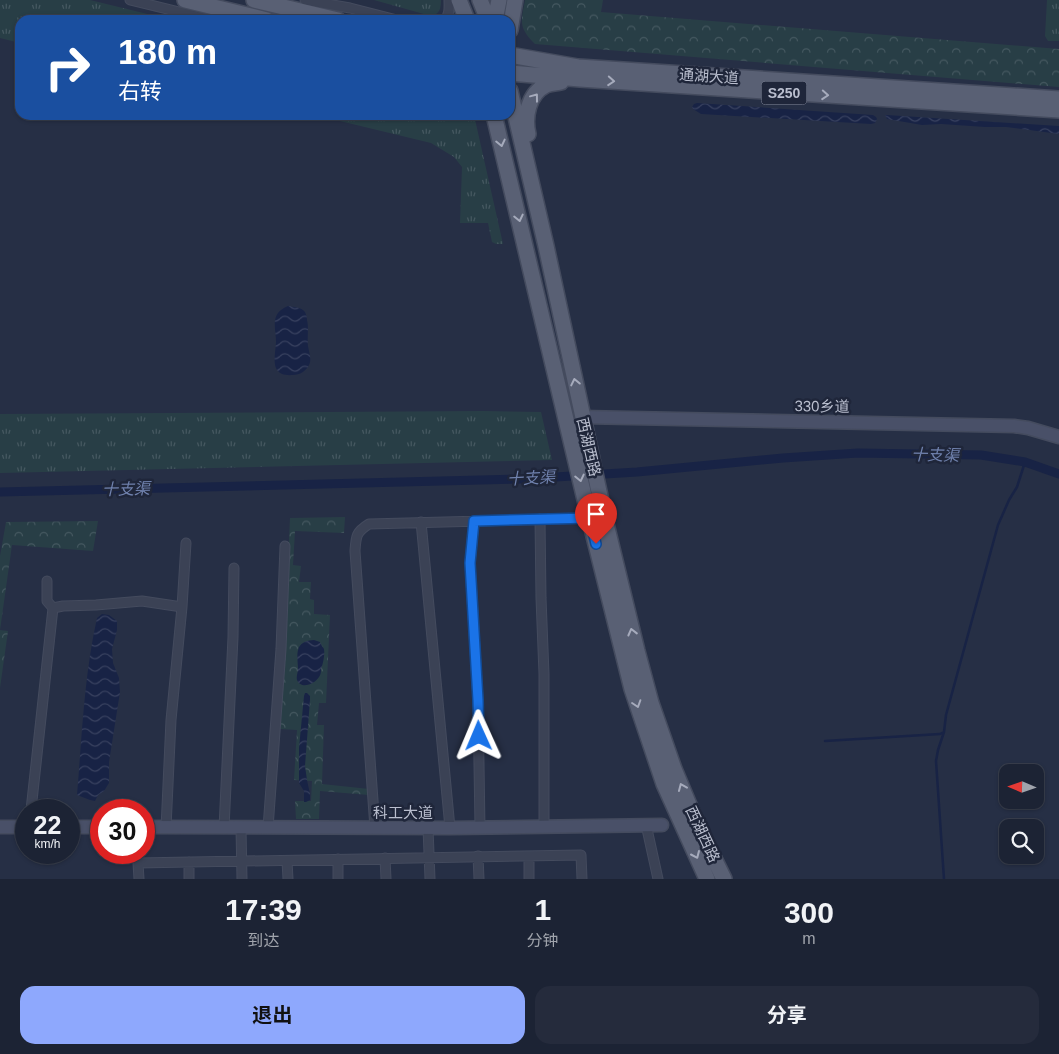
<!DOCTYPE html>
<html lang="zh">
<meta charset="utf-8">
<style>
:root{--surface:#1c2334;--page:#252b3c;--text:#f1f3f6;--muted:#a0a4ac;--line:#3a404f;--accent:#8ea8fd}
body{margin:0;font-family:Arial,"Noto Sans SC",sans-serif;background:var(--page);color:var(--text);height:100vh;display:flex;flex-direction:column;font-size:19px;white-space:nowrap}
*{box-sizing:border-box;margin:0}
p{font-size:16px;color:var(--muted)}
.icon{flex:none;width:28px;height:28px;fill:none;stroke:currentColor;stroke-width:2;stroke-linecap:round;stroke-linejoin:round}
.map{position:relative;height:879px;overflow:hidden}
.side{display:flex;flex-direction:column;background:var(--surface);flex:1}
.side>*{flex:none}
.top-card{position:absolute;left:15px;top:15px;width:500px;height:105px;border-radius:15px;box-shadow:0 1px 4px #0004,0 0 0 1px var(--line);background:#1a4fa0;color:#fff;overflow:hidden}
.needle{width:32px;rotate:272deg}
.fabs{position:absolute;left:999px;top:764px;display:grid;gap:10px}
.fabs a{display:grid;place-items:center;width:45px;height:45px;border-radius:10px;background:var(--surface);box-shadow:0 1px 4px #0004,0 0 0 1px var(--line);font-size:25px}
.speed{position:absolute;left:15px;top:799px;display:flex;gap:10px;font-size:25px;font-weight:700;text-align:center}
.speed>*{display:grid;place-content:center;width:65px;height:65px;border-radius:50%;background:var(--surface);box-shadow:0 1px 4px #0004,0 0 0 1px var(--line);line-height:1}
.speed small{font-size:12px;font-weight:400}
.speed .limit{border:8px solid #d22;background:#fff;color:#111}
.pin{position:absolute;display:grid;place-items:center;width:42px;height:42px;color:#fff;margin:-51px -21px;border-radius:50% 50% 50% 0;rotate:-45deg;box-shadow:0 0 5px #0007}
.pin .icon{rotate:45deg}
.me{position:absolute;width:55px;margin:-28px;rotate:359deg;stroke-linejoin:round;filter:drop-shadow(0 0 4px #0008)}
.turn{display:flex;align-items:center;gap:18px;height:105px;padding:0 20px;font-size:22px}
.turn .icon{width:65px;height:65px;stroke-width:2.5}
.turn b{display:block;font-size:35px;line-height:42px}
.eta{display:flex;justify-content:space-evenly;align-items:center;height:85px;text-align:center}
.eta b{font-size:30px;font-weight:700;line-height:35px}
.action{display:flex;gap:10px;margin-top:auto;padding:10px 20px}
.action a{flex:1;height:58px;border-radius:15px;background:var(--accent);color:#111;font-size:20px;font-weight:700;line-height:58px;text-align:center}
.action a+a{background:var(--page);color:var(--text)}
.map>svg:first-child{display:block}
.grass{fill:url(#grass-tufts)}
.forest{fill:url(#forest-crowns)}
.water{fill:url(#water-waves)}
.lines{fill:none;stroke-linecap:round;stroke-linejoin:round}
.stream{stroke:#182345;stroke-width:2.5}
.canal{stroke:#182345;stroke-width:9}
.street-casing{stroke:#444b5e;stroke-width:11}
.secondary-casing{stroke:#444b5e;stroke-width:15}
.primary-casing{stroke:#444b5e;stroke-width:18}
.street{stroke:#3b4255;stroke-width:9}
.secondary{stroke:#495068;stroke-width:12}
.primary{stroke:#596074;stroke-width:15}
.oneway{stroke:#a6abbc}
.route-casing{stroke:#114b97;stroke-width:12}
.route{stroke:#1a73e8;stroke-width:9}
.labels{text-anchor:middle;dominant-baseline:central;stroke-width:5;stroke-linejoin:round;paint-order:stroke}
.shield{fill:#1f263a;stroke:#8b90a2;stroke-width:1}
.shield-label{font-size:14px;font-weight:bold;fill:#b9bece}
.street-label{font-size:15px;fill:#b9bece;stroke:#1f263a}
.water-label{font-size:16px;font-style:italic;fill:#7082ae;stroke:#1f263a}
</style>
<div class="map">
<svg width="1059" height="879" viewBox="0 0 1059 879">
<defs>
<pattern id="grass-tufts" width="24" height="20" patternUnits="userSpaceOnUse" patternTransform="scale(1.25)"><rect width="24" height="20" fill="#283e46"/><path d="M3 7l-1-3M5 7V3M7 7l1-3M15 17l-1-3M17 17v-4M19 17l1-3" fill="none" stroke="#455860"/></pattern>
<pattern id="forest-crowns" width="20" height="18" patternUnits="userSpaceOnUse" patternTransform="scale(1.25)"><rect width="20" height="18" fill="#283e46"/><path d="M2 6a3 3 0 1 1 6 0M12 15a3 3 0 1 1 6 0" fill="none" stroke="#455860"/></pattern>
<pattern id="water-waves" width="16" height="10" patternUnits="userSpaceOnUse" patternTransform="scale(1.25)"><rect width="16" height="10" fill="#182345"/><path d="M0 5q4-4 8 0t8 0" fill="none" stroke="#38415f"/></pattern>
</defs>
<rect width="100%" height="100%" fill="#262f45"/>
<path class="grass" d="M 0,0 L 90,0 L 172,20 L 20,20 L 20,43 L 0,38 Z
M 374,0 L 441,0 C 441,8 440,14 431,16 Z
M 1047,0 L 1059,0 L 1059,41 L 1048,41 L 1045,36 Z
M 315,115 L 474,115 L 503,244 L 496,244 L 492,242 L 488,223 L 460,223 L 462,167 L 454,157 L 431,143 Z
M 483,411 L 541,412 L 552,460 L 0,473 L 0,414 Z"/>
<path class="forest" d="M 525,0 L 603,0 L 601,12 L 1059,49 L 1059,87 L 535,44 C 518,27 521,22 525,0 Z
M 345,517 L 344,533 L 295,531 L 293,565 L 301,566 L 299,582 L 311,582 L 310,599 L 314,600 L 314,614 L 330,615 L 326,703 L 319,703 L 317,725 L 324,725 L 322,784 L 369,789 L 369,795 L 320,791 L 319,819 L 296,819 L 295,801 L 311,801 L 312,781 L 294,780 L 297,730 L 280,729 L 290,518 Z
M 98,521 L 93,551 L 12,545 L 0,630 L 8,631 L 0,688 L 0,556 L 6,522 Z"/>
<path class="water" d="M 697,103 L 873,115 L 876,117 L 877,119 L 875,123 L 871,124 L 701,114 L 693,109 L 692,107 L 694,104 Z
M 885,115 L 887,115 L 1059,126 L 1059,134 L 1006,127 L 985,127 L 941,124 L 922,125 L 887,119 Z
M 288,306 C 294,307 301,307 305,312 C 306,314 307,317 307,320 C 309,328 307,337 308,346 C 309,352 312,360 309,365 C 306,371 300,375 293,375 C 269,377 275,358 276,342 C 276,327 269,314 288,306 Z
M 102,614 L 109,615 L 117,621 L 117,630 L 112,649 L 113,663 L 119,678 L 120,692 L 109,762 L 109,783 L 104,791 L 98,795 L 95,801 L 90,800 L 77,795 C 82,736 84,676 97,618 Z
M 314,640 L 320,642 C 321,645 323,647 324,649 C 325,655 323,664 321,669 C 321,672 321,674 319,677 C 315,684 301,690 297,680 C 296,676 298,673 298,668 C 297,653 295,641 314,640 Z
M 305,693 L 307,693 L 310,696 L 310,700 L 305,766 L 307,780 L 310,794 L 310,800 L 306,802 L 304,802 L 304,791 L 299,783 L 299,748 L 304,696 Z"/>
<g class="lines">
<path class="stream" d="M 944,732 L 938,750 L 936,761 L 944,879
M 825,741 L 940,734 L 944,732 L 946,715 L 998,525 L 1009,500 L 1017,487 L 1025,462"/>
<path class="canal" d="M 0,492 L 523,479 L 637,472 L 783,458 L 858,453 L 981,455 L 1025,462 L 1059,474"/>
<g class="street-casing">
<path id="street" d="M 130,0 L 212,20
M 305,0 L 350,8 L 397,20
M 445,20 C 450,13 449,8 449,0
M 540,519 L 541,598 L 544,674 L 544,827
M 474,521 L 470,563 L 478,700 L 480,828
M 421,522 L 450,828
M 53,608 L 63,606 L 96,605 L 142,601 L 182,607
M 31,810 L 53,608 L 47,601 L 47,581
M 166,828 L 171,720 L 182,607 L 186,543
M 224,828 L 233,637 L 234,568
M 241,828 L 242,879
M 268,828 L 281,649 L 285,546
M 375,828 L 355,551 C 356,536 356,532 369,524 L 590,518
M 428,828 L 430,879
M 647,829 L 658,879
M 478,856 L 479,879
M 529,856 L 529,879
M 385,858 L 386,879
M 338,859 L 338,879
M 287,861 L 288,879
M 189,862 L 189,879
M 139,879 L 138,863 L 581,855 L 582,879"/>
</g>
<g class="secondary-casing">
<path id="secondary" d="M 582,417 L 1014,426 L 1028,428 L 1059,437
M 0,827 L 26,827
M 69,827 L 101,827
M 144,827 L 450,828 L 662,825"/>
</g>
<g class="primary-casing">
<path id="primary" d="M 185,0 L 267,20
M 254,0 L 338,20
M 459,0 L 467,20
M 480,0 L 488,20
M 495,20 L 499,0
M 510,30 L 515,0
M 510,55 L 578,67 L 1059,99
M 510,73 L 580,79 L 1059,110
M 510,91 L 546,246 L 606,524 L 637,651 L 651,703 L 674,769 L 697,824 L 724,879
M 494,115 L 586,504 L 632,689 L 664,784 L 707,879
M 528,134 C 524,117 528,94 546,85 C 551,83 556,83 561,82"/>
</g>
<use href="#street" class="street"/>
<use href="#secondary" class="secondary"/>
<use href="#primary" class="primary"/>
</g>
<defs><path id="oneway-chevron" d="M-2-3.5L2.5 0L-2 3.5" fill="none" stroke-width="1.6" stroke-linecap="round" stroke-linejoin="round" transform="scale(1.25)"/></defs>
<g class="oneway">
<use href="#oneway-chevron" transform="translate(611 81) rotate(4)"/>
<use href="#oneway-chevron" transform="translate(825 95) rotate(4)"/>
<use href="#oneway-chevron" transform="translate(535 97) rotate(-53)"/>
<use href="#oneway-chevron" transform="translate(501 143) rotate(77)"/>
<use href="#oneway-chevron" transform="translate(519 218) rotate(77)"/>
<use href="#oneway-chevron" transform="translate(575 382) rotate(-102)"/>
<use href="#oneway-chevron" transform="translate(580 478) rotate(77)"/>
<use href="#oneway-chevron" transform="translate(632 632) rotate(-104)"/>
<use href="#oneway-chevron" transform="translate(637 704) rotate(72)"/>
<use href="#oneway-chevron" transform="translate(682 787) rotate(-113)"/>
<use href="#oneway-chevron" transform="translate(696 855) rotate(66)"/>
</g>
<g class="lines">
<g class="route-casing">
<path id="route" d="M 479,736 L 478,700 L 470,563 L 474,521 L 590,518 L 596,544"/>
</g>
<use href="#route" class="route"/>
</g>
<g class="labels">
<rect class="shield" x="761.5" y="81.5" width="45" height="23" rx="4"/>
<g class="shield-label">
<text x="784" y="93">S250</text>
</g>
<g class="street-label">
<text transform="translate(709 76) rotate(4)">通湖大道</text>
<text transform="translate(822 406) rotate(1)">330乡道</text>
<text transform="translate(589 447) rotate(77)">西湖西路</text>
<text x="403" y="812">科工大道</text>
<text transform="translate(703 834) rotate(65)">西湖西路</text>
</g>
<g class="water-label">
<text transform="translate(935 455) rotate(1)">十支渠</text>
<text transform="translate(531 478) rotate(-3)">十支渠</text>
<text transform="translate(126 489) rotate(-1)">十支渠</text>
</g>
</g>
</svg>
<div class="fabs">
<a><svg class="needle" viewBox="-14 -14 28 28"><path d="M0-13l5 13h-10z" fill="#e53935"/><path d="M0 13l5-13h-10z" fill="#a0a4ac"/></svg></a>
<a><svg class="icon" aria-label="search" viewBox="0 0 24 24"><circle cx="10" cy="10" r="6"/><path d="M15 15l6 6"/></svg></a>
</div>
<div class="speed"><div>22<small>km/h</small></div><div class="limit">30</div></div>
<div class="pin" style="left:596px;top:544px;background:#d93025"><svg class="icon" aria-label="arrive" viewBox="0 0 24 24"><path d="M6 21V4h12l-3 4 3 4H6"/></svg></div>
<svg class="me" style="left:479px;top:736px" viewBox="-20 -20 40 40"><path d="M0-17L14 15 0 8-14 15z" fill="#1a73e8" stroke="#fff" stroke-width="4"/></svg>
<div class="top-card">
<div class="turn"><svg class="icon" aria-label="right" viewBox="0 0 24 24"><path d="M7 20v-9h11M14 6l5 5-5 5"/></svg><div><b>180 m</b>右转</div></div>
</div>
</div>
<section class="side">
<div class="eta">
<div><b>17:39</b><p>到达</p></div>
<div><b>1</b><p>分钟</p></div>
<div><b>300</b><p>m</p></div>
</div>
<div class="action"><a>退出</a><a>分享</a></div>
</section>
